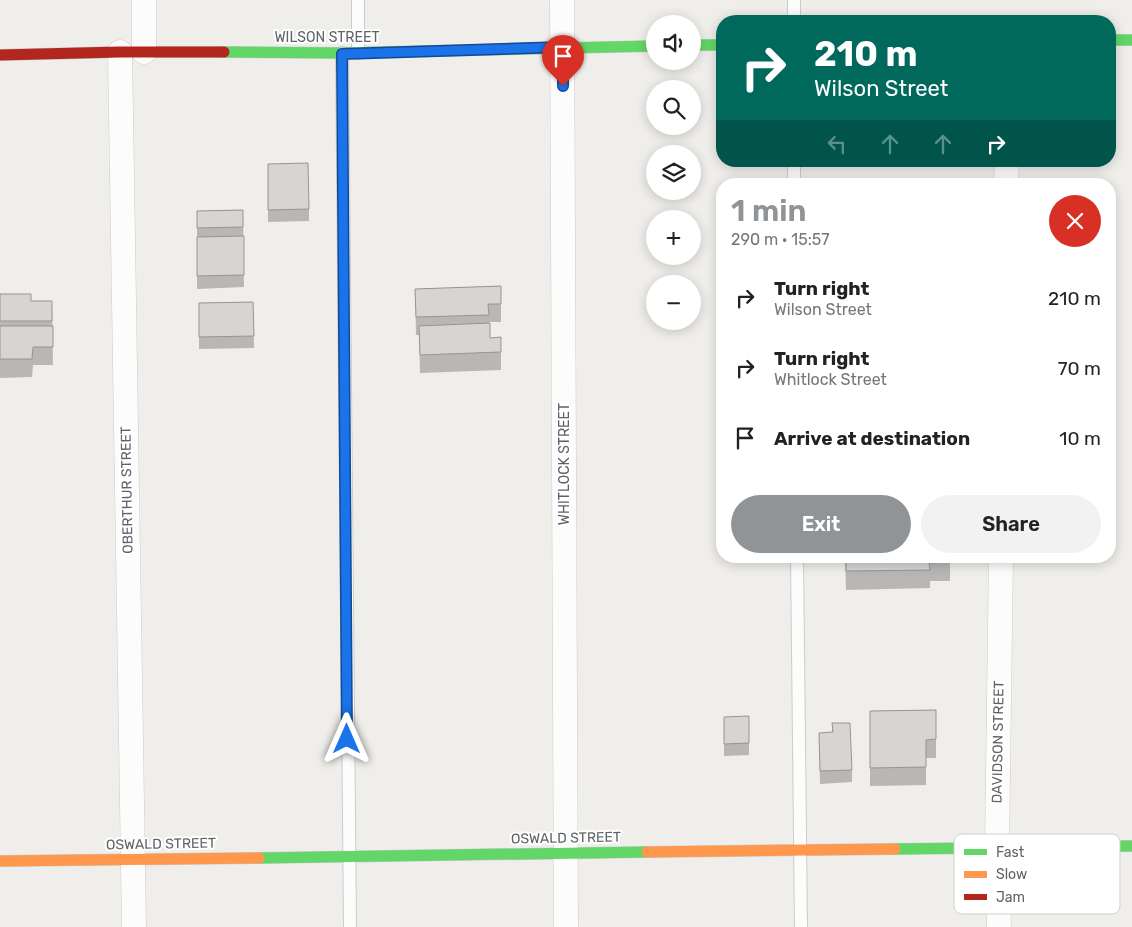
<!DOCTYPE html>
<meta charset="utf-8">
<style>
:root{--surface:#fff;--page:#f2f2f2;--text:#222;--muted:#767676;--accent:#919496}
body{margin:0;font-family:Rubik,sans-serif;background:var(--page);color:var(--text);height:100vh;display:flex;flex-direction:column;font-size:19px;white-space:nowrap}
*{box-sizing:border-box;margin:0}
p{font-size:16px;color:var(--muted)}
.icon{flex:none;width:28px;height:28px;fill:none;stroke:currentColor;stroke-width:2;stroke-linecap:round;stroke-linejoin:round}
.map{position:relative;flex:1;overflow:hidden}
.side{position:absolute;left:716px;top:178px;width:400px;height:385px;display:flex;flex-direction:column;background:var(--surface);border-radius:20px;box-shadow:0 2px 12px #0003}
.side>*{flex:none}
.top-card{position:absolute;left:716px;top:15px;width:400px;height:152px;border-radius:20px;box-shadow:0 2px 12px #0003;background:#00695c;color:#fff;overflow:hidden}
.tools{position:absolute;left:646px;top:15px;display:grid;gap:10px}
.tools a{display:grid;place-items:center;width:55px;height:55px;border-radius:50%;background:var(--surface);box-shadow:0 2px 12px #0003;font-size:25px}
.pin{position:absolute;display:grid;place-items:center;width:42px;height:42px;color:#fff;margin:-51px -21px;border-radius:50% 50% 50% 0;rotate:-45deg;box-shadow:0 0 5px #0007}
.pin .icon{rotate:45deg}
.me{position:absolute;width:55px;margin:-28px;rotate:0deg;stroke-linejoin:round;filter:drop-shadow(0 0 4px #0008)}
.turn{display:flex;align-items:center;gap:18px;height:105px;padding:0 15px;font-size:22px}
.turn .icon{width:65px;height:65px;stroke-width:2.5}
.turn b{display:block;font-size:35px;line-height:42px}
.lanes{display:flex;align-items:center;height:48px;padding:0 15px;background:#0003;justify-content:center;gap:25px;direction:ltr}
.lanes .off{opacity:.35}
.round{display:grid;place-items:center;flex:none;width:52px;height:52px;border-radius:26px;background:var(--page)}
.overview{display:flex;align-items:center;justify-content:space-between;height:85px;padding:0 15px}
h1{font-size:30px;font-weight:600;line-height:38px;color:var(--accent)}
.primary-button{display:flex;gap:10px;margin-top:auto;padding:10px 15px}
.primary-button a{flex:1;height:58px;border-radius:30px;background:var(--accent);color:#fff;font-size:20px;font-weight:600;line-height:58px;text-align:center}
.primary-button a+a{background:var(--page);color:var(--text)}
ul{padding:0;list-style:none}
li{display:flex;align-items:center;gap:15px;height:70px;padding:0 15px}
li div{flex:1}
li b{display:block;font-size:19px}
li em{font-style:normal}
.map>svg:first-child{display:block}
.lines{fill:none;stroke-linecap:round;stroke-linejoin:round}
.lane-casing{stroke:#cbcccc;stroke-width:14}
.street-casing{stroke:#cbcccc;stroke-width:25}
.fast-casing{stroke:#cacacb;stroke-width:12}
.slow-casing{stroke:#cacacb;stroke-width:12}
.jam-casing{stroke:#cacacb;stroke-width:12}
.lane{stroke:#fdfcfc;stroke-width:12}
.street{stroke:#fdfcfc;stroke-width:24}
.fast{stroke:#63d668;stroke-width:11}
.slow{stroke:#ff974d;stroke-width:11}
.jam{stroke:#b3261e;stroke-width:11}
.wall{fill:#b8b7b5}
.building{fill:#d6d5d3;stroke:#969594}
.route-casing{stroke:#114b97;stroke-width:12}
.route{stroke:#1a73e8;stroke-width:9}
.labels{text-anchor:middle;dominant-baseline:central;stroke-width:4;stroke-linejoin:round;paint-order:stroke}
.street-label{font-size:14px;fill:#5f6368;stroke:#fff}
.key{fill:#fff;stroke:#cfd0d2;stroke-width:1}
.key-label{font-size:14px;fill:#5f6368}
</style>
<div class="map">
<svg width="1132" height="927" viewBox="0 0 1132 927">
<rect width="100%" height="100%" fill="#efeeea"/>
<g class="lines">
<g class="lane-casing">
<path id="lane" d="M 358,0 L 358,53
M 794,21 L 794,0
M 342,53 L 350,927
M 794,161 L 794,184
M 797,556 L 801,927"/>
</g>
<g class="street-casing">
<path id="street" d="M 144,0 L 144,52
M 562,0 L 566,927
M 120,52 L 134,927
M 1006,184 L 1007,161
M 999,927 L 997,848 L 1001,556"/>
</g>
<g class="fast-casing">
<path id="fast" d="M 1110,40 L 1132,40
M 692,45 L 722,45
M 224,52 L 342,53 L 655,46
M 895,849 L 1132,846
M 259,858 L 647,852"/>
</g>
<g class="slow-casing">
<path id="slow" d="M 647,852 L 895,849
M 0,861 L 259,858"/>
</g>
<g class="jam-casing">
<path id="jam" d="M 0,55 L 120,52 L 224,52"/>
</g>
<use href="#lane" class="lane"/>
<use href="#street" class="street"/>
<use href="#fast" class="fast"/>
<use href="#slow" class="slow"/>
<use href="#jam" class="jam"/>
</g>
<path class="wall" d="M 268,164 L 309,209 L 309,221 L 268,222 Z
M 243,210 L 244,287 L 197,289 L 197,211 Z
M 501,286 L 501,322 L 489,322 L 489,323 L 490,338 L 501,337 L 501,370 L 420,373 L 419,335 L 416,335 L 415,289 Z
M 0,294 L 31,301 L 52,301 L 53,365 L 33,365 L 32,377 L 0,378 Z
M 253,302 L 254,348 L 199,349 L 199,303 Z
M 845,556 L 950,556 L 950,581 L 930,581 L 930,588 L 846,590 Z
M 936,710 L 936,758 L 926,758 L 926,785 L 870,786 L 870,711 Z
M 749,716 L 749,755 L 724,756 L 724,729 Z
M 832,723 L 852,770 L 852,782 L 820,784 L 819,733 L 832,732 Z"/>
<path class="building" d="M 308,163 L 309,209 L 268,210 L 268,164 Z
M 243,210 L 243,227 L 197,228 L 197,211 Z
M 244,236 L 244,275 L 197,276 L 197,237 Z
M 501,286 L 501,304 L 488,304 L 489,315 L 416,317 L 415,289 Z
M 0,294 L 31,294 L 31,301 L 52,301 L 52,321 L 0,321 Z
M 253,302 L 254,336 L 199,337 L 199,303 Z
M 490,323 L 490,338 L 501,337 L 501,352 L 420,355 L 419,326 Z
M 0,326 L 53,326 L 53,347 L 33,347 L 32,359 L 0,359 Z
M 846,556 L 950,556 L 950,562 L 929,563 L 930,570 L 846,571 Z
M 936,710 L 936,739 L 926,740 L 926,767 L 870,768 L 870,711 Z
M 749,716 L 749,743 L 724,744 L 724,717 Z
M 832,723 L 850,723 L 852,770 L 820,771 L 819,733 L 833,732 Z"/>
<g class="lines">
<g class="route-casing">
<path id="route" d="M 347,739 L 342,54 L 563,47 L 563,86"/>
</g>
<use href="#route" class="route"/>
</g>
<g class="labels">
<g class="street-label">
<text x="327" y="37">WILSON STREET</text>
<text transform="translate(564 464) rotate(-90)">WHITLOCK STREET</text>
<text transform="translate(127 490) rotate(-91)">OBERTHUR STREET</text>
<text transform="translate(998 742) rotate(-89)">DAVIDSON STREET</text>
<text transform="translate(566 838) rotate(-1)">OSWALD STREET</text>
<text transform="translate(161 844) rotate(-1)">OSWALD STREET</text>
</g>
</g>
<rect x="954" y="834" width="166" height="80" rx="8" class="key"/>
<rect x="964" y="849" width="23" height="6" fill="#63d668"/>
<rect x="964" y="871" width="23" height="7" fill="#ff974d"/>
<rect x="964" y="894" width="23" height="6" fill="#b3261e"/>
<g class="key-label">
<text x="996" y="857">Fast</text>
<text x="996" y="879">Slow</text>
<text x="996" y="902">Jam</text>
</g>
</svg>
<div class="tools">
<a><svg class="icon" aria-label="sound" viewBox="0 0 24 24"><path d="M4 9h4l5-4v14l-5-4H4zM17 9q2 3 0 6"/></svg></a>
<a><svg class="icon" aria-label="search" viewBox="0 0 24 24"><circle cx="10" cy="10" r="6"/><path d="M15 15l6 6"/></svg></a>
<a><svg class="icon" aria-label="layers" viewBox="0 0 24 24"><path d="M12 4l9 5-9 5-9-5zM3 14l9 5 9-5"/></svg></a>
<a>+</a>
<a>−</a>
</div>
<div class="pin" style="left:563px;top:86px;background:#d93025"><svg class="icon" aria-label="arrive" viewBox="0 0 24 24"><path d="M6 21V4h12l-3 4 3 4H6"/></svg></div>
<svg class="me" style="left:347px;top:739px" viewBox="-20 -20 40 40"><path d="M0-17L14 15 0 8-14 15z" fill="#1a73e8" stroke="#fff" stroke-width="4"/></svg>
<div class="top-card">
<div class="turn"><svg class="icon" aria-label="right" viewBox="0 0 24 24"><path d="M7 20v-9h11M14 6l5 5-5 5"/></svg><div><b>210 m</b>Wilson Street</div></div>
<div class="lanes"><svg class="icon off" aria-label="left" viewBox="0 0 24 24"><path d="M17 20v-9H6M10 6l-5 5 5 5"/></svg><svg class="icon off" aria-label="ahead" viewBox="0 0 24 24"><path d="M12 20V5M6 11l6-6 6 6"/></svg><svg class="icon off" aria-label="ahead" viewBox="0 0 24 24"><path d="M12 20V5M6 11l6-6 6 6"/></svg><svg class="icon" aria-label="right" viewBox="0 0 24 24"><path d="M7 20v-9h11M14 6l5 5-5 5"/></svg></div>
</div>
<section class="side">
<div class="overview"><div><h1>1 min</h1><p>290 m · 15:57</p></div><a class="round" style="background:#d93025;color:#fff"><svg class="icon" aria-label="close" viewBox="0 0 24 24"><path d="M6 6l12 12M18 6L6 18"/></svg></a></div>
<ul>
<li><svg class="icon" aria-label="right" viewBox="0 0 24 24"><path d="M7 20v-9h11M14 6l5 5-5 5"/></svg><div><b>Turn right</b><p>Wilson Street</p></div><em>210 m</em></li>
<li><svg class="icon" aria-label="right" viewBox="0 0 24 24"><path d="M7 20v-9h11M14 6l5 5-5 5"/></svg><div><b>Turn right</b><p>Whitlock Street</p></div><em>70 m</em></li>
<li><svg class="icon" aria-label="arrive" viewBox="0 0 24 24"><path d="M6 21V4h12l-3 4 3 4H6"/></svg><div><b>Arrive at destination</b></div><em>10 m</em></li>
</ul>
<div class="primary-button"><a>Exit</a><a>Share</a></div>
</section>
</div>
